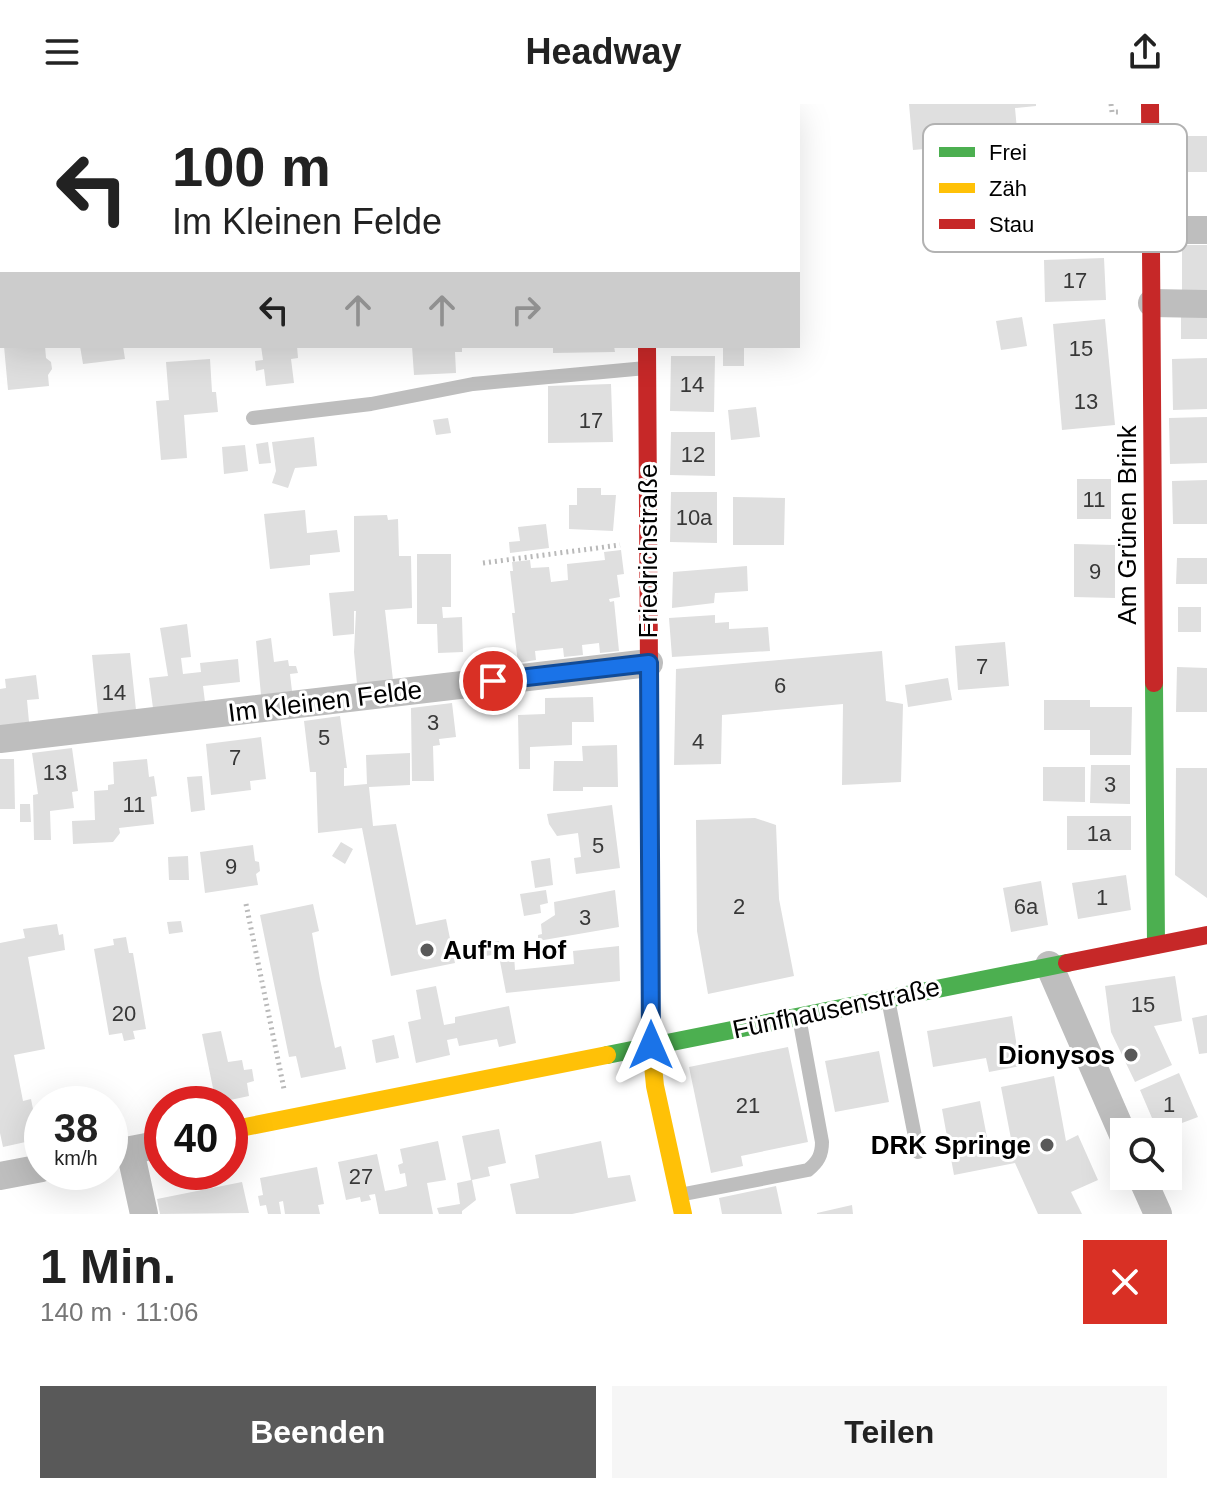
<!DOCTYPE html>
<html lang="de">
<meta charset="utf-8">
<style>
:root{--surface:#fff;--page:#f6f6f6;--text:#222;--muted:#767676;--accent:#595959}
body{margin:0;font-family:Helvetica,sans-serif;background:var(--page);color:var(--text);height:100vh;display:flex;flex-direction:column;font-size:30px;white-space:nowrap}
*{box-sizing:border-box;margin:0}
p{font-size:26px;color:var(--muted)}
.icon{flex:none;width:44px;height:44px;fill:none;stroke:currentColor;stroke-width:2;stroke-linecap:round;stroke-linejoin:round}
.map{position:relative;height:1110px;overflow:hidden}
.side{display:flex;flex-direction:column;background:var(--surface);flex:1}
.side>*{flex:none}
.top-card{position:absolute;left:0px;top:0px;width:800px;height:244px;box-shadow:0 8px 32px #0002;background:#fff;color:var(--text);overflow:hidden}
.buttons{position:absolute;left:1110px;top:1014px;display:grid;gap:16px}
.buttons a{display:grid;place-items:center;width:72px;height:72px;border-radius:0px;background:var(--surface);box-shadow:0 8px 32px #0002;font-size:40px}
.speed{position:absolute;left:24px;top:982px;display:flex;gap:16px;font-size:40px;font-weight:700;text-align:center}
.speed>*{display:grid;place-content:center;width:104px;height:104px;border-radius:50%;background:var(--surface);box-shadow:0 8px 32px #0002;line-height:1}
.speed small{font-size:20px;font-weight:400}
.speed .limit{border:12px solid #d22;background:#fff;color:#111}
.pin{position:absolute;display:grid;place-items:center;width:68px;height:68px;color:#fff;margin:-34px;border:4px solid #fff;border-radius:50%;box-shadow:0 2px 8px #0007}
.me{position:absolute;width:88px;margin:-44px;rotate:0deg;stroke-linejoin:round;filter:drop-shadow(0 0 6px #0008)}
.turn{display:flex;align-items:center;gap:28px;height:168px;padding:0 40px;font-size:36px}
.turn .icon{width:104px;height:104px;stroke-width:2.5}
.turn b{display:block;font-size:56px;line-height:68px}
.lanes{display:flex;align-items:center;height:76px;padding:0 40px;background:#0003;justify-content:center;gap:40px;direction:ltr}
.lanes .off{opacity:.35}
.round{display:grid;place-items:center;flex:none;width:84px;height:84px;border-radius:0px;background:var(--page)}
.overview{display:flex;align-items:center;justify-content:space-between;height:136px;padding:0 40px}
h1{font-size:48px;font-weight:700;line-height:60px}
.action{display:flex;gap:16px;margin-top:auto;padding:16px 40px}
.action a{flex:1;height:92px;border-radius:0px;background:var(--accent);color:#fff;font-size:32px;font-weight:700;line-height:92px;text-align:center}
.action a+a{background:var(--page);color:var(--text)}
header{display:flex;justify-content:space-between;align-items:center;height:104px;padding:0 40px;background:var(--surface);font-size:36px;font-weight:700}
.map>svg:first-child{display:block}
.building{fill:#dfdfdf}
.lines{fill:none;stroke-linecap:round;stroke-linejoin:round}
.path{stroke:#b9b9b9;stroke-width:5;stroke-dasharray:2 4;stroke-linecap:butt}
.lane{stroke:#bebebe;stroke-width:14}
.street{stroke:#bebebe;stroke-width:28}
.fast{stroke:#4caf50;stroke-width:18}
.slow{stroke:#ffc107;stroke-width:18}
.jam{stroke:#c62828;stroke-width:18}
.route-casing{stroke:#114b97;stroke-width:20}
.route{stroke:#1a73e8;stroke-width:14}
.poi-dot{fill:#595959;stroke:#fff;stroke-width:3}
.labels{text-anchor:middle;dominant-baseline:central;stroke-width:6;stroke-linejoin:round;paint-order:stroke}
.number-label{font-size:22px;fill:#383838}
.street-label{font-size:26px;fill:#000;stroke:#fff}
.poi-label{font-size:26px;font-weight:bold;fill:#000;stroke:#fff;text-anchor:end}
.key{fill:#fff;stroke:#b2b2b2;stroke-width:2}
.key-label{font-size:22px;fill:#000}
</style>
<header><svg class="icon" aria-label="menu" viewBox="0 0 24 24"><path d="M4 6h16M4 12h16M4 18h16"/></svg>Headway<svg class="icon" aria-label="share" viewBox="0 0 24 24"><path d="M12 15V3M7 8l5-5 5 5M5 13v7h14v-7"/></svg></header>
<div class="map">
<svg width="1207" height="1110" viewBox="0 0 1207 1110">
<rect width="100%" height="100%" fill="#fff"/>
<path class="building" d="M 909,0 L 1036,0 L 1036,2 L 1015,4 L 1018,37 L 913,46 Z
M 1184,32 L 1207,32 L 1207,68 L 1184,68 Z
M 1182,141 L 1207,141 L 1207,188 L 1182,188 Z
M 1104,154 L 1106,196 L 1045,198 L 1044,156 Z
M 1181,211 L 1207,211 L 1207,235 L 1181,235 Z
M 1022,213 L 1027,242 L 1001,246 L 996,217 Z
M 1105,215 L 1115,321 L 1062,326 L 1053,220 Z
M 4,242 L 45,242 L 46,254 L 51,258 L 52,265 L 48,271 L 49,282 L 8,286 Z
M 80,242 L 123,242 L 125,255 L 83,260 Z
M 261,242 L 297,242 L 298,254 L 291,255 L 294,279 L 266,282 L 264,265 L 256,267 L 255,257 L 263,256 Z
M 412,242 L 462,242 L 462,248 L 455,248 L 456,269 L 414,271 Z
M 553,242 L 614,242 L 615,248 L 553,249 Z
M 723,242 L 744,242 L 744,262 L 723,262 Z
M 671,252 L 715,252 L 714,308 L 670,307 Z
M 1207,254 L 1207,305 L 1173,306 L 1172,255 Z
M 210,255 L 212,288 L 216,288 L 218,308 L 184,311 L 187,354 L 161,356 L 156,297 L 169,296 L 166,258 Z
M 611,280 L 613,338 L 548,339 L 548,282 Z
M 756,303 L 760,333 L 731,336 L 728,306 Z
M 1207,313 L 1207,359 L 1170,360 L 1169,314 Z
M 448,314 L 451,329 L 436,331 L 433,316 Z
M 671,328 L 715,328 L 715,372 L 670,371 Z
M 314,333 L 317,362 L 295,364 L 288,384 L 272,379 L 276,367 L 272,338 Z
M 268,338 L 271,359 L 259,360 L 256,340 Z
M 245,341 L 248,367 L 224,370 L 222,343 Z
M 1077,375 L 1111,375 L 1111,415 L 1077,415 Z
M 1207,376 L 1207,420 L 1173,420 L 1172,377 Z
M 577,384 L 601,384 L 601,391 L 616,391 L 613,427 L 569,425 L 569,401 L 577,401 Z
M 671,388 L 717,388 L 717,439 L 670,438 Z
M 733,393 L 785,394 L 784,441 L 733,441 Z
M 305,406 L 307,429 L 337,426 L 340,448 L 310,451 L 310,461 L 270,465 L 264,410 Z
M 387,411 L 388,416 L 398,415 L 399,452 L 411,452 L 412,504 L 385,506 L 393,576 L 357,580 L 354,548 L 356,507 L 354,507 L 354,530 L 333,532 L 329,489 L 354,487 L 354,412 Z
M 546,420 L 549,444 L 510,449 L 509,438 L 520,437 L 518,423 Z
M 1074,440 L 1115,441 L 1115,494 L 1074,493 Z
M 621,446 L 624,470 L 617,471 L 620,493 L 609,495 L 610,498 L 614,497 L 619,547 L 600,549 L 599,539 L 582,541 L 583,551 L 564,553 L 563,544 L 535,547 L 536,556 L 518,559 L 512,509 L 515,509 L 510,467 L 513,467 L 512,458 L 530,456 L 531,464 L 549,463 L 551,478 L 568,476 L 567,460 L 605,456 L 604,448 Z
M 417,450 L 451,450 L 451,503 L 442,503 L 443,514 L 462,513 L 463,548 L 438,549 L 437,520 L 417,520 Z
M 1177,454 L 1207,454 L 1207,480 L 1176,480 Z
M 747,462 L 748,487 L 715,489 L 714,499 L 672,504 L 673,468 Z
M 1178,503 L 1201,503 L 1201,528 L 1178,528 Z
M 715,511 L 715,519 L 729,518 L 729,525 L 768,523 L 770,547 L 672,553 L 669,514 Z
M 187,520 L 191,553 L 181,554 L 183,570 L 201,568 L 200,559 L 238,555 L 240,578 L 203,582 L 205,598 L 153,604 L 149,574 L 168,572 L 160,524 Z
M 271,534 L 274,558 L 288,556 L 289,562 L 296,562 L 298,569 L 290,570 L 292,587 L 261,591 L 256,537 Z
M 1005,538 L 1009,582 L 958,586 L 955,542 Z
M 882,547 L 886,597 L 903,600 L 901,678 L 842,681 L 843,600 L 722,611 L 721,660 L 674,661 L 676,565 Z
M 130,549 L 136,606 L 98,610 L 92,551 Z
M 1177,563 L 1207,564 L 1207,608 L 1176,608 Z
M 36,571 L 39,595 L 27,596 L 29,618 L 0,622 L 0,585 L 6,584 L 5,575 Z
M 948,574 L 952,596 L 908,603 L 905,581 Z
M 593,593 L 594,618 L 572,618 L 572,641 L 530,643 L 530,665 L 519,665 L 518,611 L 545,610 L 545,594 Z
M 1044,596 L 1090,596 L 1090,603 L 1132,603 L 1131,651 L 1090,651 L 1090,626 L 1044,626 Z
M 452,599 L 456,633 L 439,635 L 440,641 L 433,642 L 434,677 L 412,677 L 411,604 Z
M 340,612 L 347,664 L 344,664 L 344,682 L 367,680 L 366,651 L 410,649 L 410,681 L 369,683 L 373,722 L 396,720 L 416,821 L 446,815 L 455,859 L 391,872 L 362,724 L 318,729 L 316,668 L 310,668 L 304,617 Z
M 261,633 L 266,675 L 250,677 L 251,686 L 211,691 L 206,640 Z
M 617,641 L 618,683 L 583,683 L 583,687 L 553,687 L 554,657 L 583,657 L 582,642 Z
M 72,644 L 78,687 L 72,688 L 74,704 L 50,707 L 51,736 L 34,736 L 33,691 L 38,690 L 32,649 Z
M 0,655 L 14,655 L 15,705 L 0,705 Z
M 147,655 L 149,673 L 154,672 L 157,692 L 151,693 L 154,720 L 119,724 L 120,729 L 113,738 L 73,740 L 72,717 L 95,716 L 94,687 L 108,686 L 108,681 L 114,680 L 113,658 Z
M 1091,661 L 1130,661 L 1130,700 L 1090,699 Z
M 1043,663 L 1085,663 L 1085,698 L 1043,697 Z
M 1176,664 L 1207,664 L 1207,794 L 1175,771 Z
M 202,672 L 205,706 L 191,708 L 187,673 Z
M 20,700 L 30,700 L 31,718 L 20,718 Z
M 612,701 L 620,764 L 576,770 L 574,754 L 581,753 L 578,729 L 557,732 L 549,720 L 547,710 Z
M 1067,712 L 1131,712 L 1131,746 L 1067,746 Z
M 755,714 L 776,721 L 779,795 L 794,872 L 708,890 L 697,827 L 696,716 Z
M 341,738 L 353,745 L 345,760 L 332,752 Z
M 253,741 L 255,757 L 259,758 L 260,767 L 256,770 L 258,781 L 205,789 L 200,748 Z
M 188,752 L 189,776 L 169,776 L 168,753 Z
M 550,754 L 553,781 L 535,784 L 531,757 Z
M 1126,771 L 1131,806 L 1078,815 L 1072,779 Z
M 1041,777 L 1048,821 L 1011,828 L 1003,784 Z
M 546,786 L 548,799 L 540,801 L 541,809 L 524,812 L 520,790 Z
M 615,786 L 619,823 L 538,837 L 538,831 L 542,830 L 541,820 L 555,811 L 554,798 Z
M 313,800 L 319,827 L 312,829 L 320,875 L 335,944 L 341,942 L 346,965 L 301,974 L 296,952 L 289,953 L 260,811 Z
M 181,817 L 183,828 L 169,830 L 167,818 Z
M 57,820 L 59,831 L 63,830 L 65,846 L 28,853 L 45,945 L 14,951 L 23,997 L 31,995 L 39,1035 L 3,1043 L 0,1029 L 0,839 L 25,834 L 23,825 Z
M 126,833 L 129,849 L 133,849 L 146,925 L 133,927 L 135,935 L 124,937 L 122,929 L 109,931 L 94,845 L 114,841 L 113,835 Z
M 499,837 L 502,849 L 486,852 L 484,840 Z
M 619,842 L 620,877 L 506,889 L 499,852 L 514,851 L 515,866 L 574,860 L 573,847 Z
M 1175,872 L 1182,917 L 1154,922 L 1172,961 L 1135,978 L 1111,928 L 1105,882 Z
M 436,882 L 444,921 L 455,919 L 455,913 L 509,902 L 516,939 L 499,943 L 497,935 L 459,942 L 457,934 L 447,936 L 450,951 L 416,959 L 408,918 L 421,915 L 416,886 Z
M 1207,911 L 1207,949 L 1199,950 L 1192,914 Z
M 1012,912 L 1020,962 L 989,968 L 986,954 L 933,963 L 927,927 Z
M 221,927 L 228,958 L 242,956 L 244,966 L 252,965 L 254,977 L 247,979 L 249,992 L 216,999 L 202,930 Z
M 394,931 L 399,954 L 376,959 L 372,936 Z
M 788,943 L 808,1038 L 741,1052 L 743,1062 L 711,1069 L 689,963 Z
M 879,947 L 889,998 L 835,1008 L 825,957 Z
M 1179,969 L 1198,1013 L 1158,1028 L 1140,986 Z
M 1054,972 L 1066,1037 L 1078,1031 L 1098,1076 L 1071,1088 L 1082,1110 L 1038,1110 L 1015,1059 L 954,1071 L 942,1005 L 980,997 L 990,1049 L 1013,1045 L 1001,983 Z
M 499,1025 L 506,1059 L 488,1063 L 490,1072 L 472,1076 L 476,1096 L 462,1107 L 462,1110 L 439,1110 L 437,1104 L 460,1100 L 457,1079 L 471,1076 L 462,1032 Z
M 438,1037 L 446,1076 L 427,1079 L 433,1110 L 379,1110 L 375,1090 L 369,1091 L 371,1096 L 361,1098 L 360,1093 L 346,1096 L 338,1058 L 377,1050 L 385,1087 L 396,1085 L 407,1082 L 405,1069 L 400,1070 L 398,1061 L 403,1059 L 400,1045 Z
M 601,1037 L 608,1074 L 630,1071 L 636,1097 L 572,1110 L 516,1110 L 510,1080 L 539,1074 L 535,1051 Z
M 317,1063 L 324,1100 L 318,1101 L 320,1110 L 285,1110 L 283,1097 L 279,1098 L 281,1110 L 268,1110 L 266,1101 L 260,1102 L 258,1092 L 263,1091 L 260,1074 Z
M 242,1078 L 249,1109 L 160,1110 L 157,1095 Z
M 776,1082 L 782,1110 L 722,1110 L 719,1094 Z
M 852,1101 L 853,1110 L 817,1110 L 817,1109 Z"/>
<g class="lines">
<path class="path" d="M 1111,0 L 1112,8 L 1119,8
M 483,459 L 620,441
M 246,800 L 284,985"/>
<path class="lane" d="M 1079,37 L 1150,31
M 253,314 L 371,300 L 473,280 L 646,264
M 888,895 L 918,1048
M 679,1091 L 808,1066 C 818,1058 822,1051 822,1038 L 799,913"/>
<path class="street" d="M 645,0 L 645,2
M 1152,126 L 1207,126
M 1152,199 L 1207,200
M 0,635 L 649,559
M 1049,861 L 1124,1033
M 130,1046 L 144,1110
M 110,1050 L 162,1040
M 0,1072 L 42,1064
M 1141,1072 L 1158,1110"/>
<path class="fast" d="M 1154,579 L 1156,841
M 607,951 L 1067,859"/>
<path class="slow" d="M 651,890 L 651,941 L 655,982 L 683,1110
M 230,1026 L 607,951"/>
<path class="jam" d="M 1150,0 L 1154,579
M 647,242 L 651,890
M 1067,859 L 1207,831"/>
</g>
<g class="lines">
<g class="route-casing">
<path id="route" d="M 493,577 L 649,559 L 651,941"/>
</g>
<use href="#route" class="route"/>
</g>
<g class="poi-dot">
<circle cx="427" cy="846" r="8"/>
<circle cx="1131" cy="951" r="8"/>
<circle cx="1047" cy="1041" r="8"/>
</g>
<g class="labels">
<g class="number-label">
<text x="1075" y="176">17</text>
<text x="1081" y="244">15</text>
<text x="692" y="280">14</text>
<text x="1086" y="297">13</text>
<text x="591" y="316">17</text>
<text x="693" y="350">12</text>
<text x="1094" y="395">11</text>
<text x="694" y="413">10a</text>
<text x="1095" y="467">9</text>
<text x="982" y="562">7</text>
<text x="780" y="581">6</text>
<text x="114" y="588">14</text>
<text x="433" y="618">3</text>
<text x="324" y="633">5</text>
<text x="698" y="637">4</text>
<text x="235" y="653">7</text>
<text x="55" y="668">13</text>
<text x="1110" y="680">3</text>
<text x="134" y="700">11</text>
<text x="1099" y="729">1a</text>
<text x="598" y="741">5</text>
<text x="231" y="762">9</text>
<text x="1102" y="793">1</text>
<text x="739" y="802">2</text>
<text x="1026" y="802">6a</text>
<text x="585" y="813">3</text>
<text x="1143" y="900">15</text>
<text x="124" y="909">20</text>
<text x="1169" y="1000">1</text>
<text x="748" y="1001">21</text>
<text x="361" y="1072">27</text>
</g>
<g class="street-label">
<text transform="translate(1127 421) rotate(-90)">Am Grünen Brink</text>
<text transform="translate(648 447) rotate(-90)">Friedrichstraße</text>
<text transform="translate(325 597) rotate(-7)">Im Kleinen Felde</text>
<text transform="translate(836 904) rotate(-12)">Fünfhausenstraße</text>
</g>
<g class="poi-label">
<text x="443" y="846" text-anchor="start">Auf'm Hof</text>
<text x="1115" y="951">Dionysos</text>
<text x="1031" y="1041">DRK Springe</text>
</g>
</g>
<rect x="923" y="20" width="264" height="128" rx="12" class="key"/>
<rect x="939" y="43" width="36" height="10" fill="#4caf50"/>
<rect x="939" y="79" width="36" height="10" fill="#ffc107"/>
<rect x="939" y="115" width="36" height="10" fill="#c62828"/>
<g class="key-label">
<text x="989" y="56">Frei</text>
<text x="989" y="92">Zäh</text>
<text x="989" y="128">Stau</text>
</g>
</svg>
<div class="buttons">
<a><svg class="icon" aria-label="search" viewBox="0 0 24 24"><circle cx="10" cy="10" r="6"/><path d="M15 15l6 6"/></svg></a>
</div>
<div class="speed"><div>38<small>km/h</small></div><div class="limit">40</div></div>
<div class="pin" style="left:493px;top:577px;background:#d93025"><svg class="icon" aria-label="arrive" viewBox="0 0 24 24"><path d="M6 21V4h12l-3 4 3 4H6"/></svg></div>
<svg class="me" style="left:651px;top:941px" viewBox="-20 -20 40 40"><path d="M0-17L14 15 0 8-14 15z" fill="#1a73e8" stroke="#fff" stroke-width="4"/></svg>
<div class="top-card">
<div class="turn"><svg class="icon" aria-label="left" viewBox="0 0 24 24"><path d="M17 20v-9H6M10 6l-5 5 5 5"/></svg><div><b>100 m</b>Im Kleinen Felde</div></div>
<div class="lanes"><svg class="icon" aria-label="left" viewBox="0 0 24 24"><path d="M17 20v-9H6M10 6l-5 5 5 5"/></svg><svg class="icon off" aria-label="ahead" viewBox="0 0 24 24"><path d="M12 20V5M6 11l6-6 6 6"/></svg><svg class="icon off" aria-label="ahead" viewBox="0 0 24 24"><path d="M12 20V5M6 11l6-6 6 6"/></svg><svg class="icon off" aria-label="right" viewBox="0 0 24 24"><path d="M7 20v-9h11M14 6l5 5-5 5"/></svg></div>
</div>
</div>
<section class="side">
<div class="overview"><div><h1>1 Min.</h1><p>140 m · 11:06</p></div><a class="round" style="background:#d93025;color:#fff"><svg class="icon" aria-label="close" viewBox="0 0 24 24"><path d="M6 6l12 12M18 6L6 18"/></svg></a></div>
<div class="action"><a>Beenden</a><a>Teilen</a></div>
</section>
